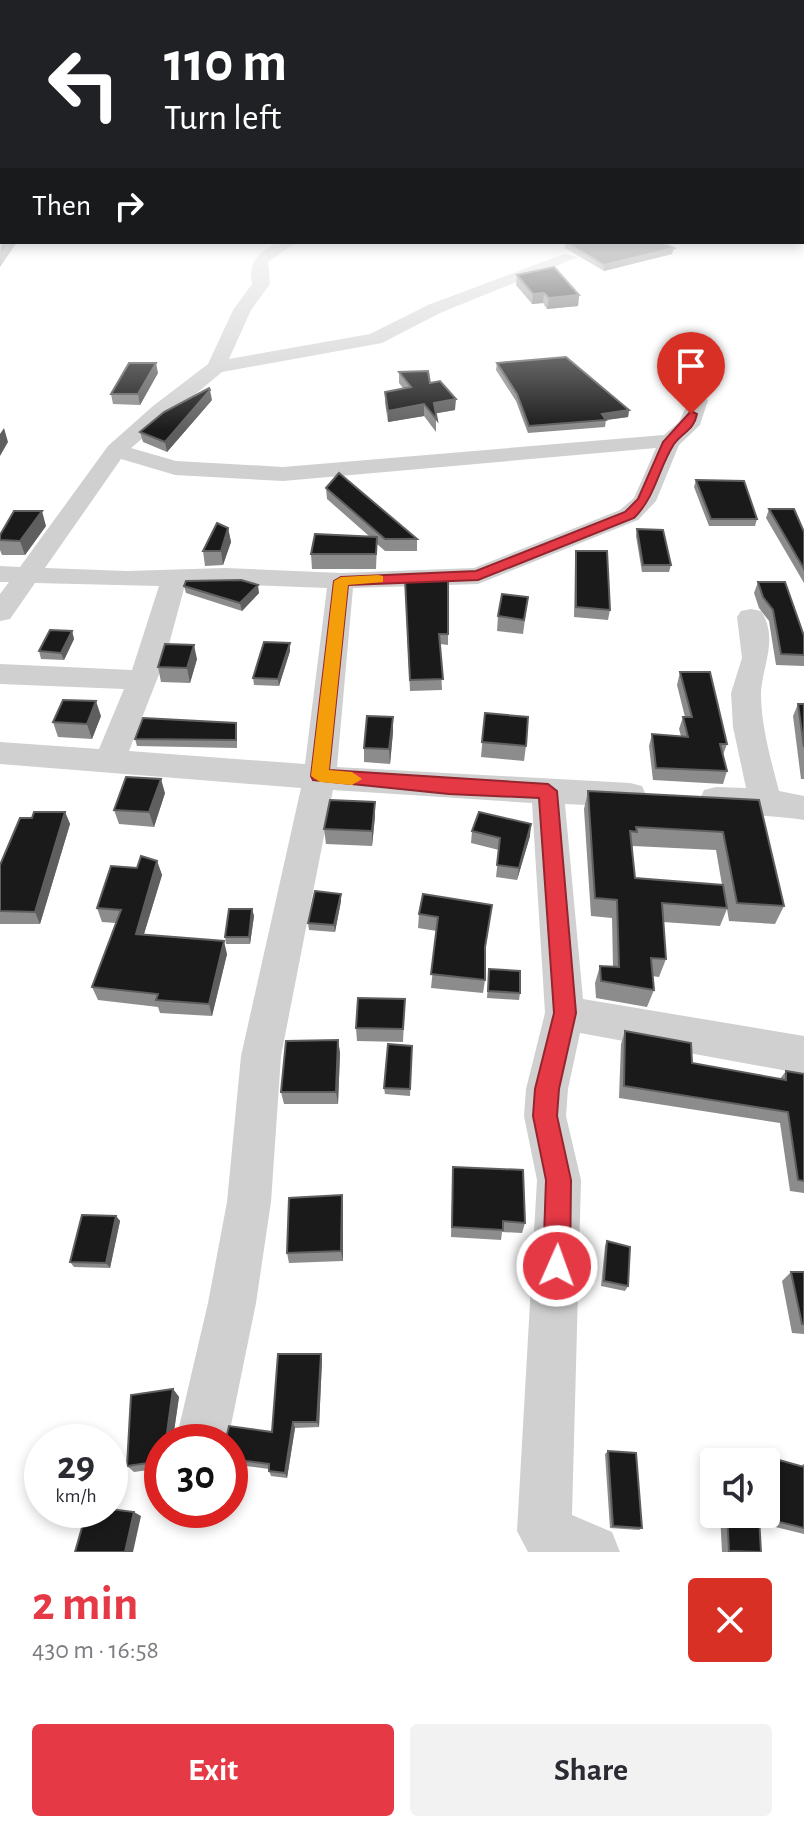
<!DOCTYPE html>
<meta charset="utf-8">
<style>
:root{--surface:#fff;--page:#f2f2f3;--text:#2b2b33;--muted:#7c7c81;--accent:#e63946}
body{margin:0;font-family:"Alegreya Sans",sans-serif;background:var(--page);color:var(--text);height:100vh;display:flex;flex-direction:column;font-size:30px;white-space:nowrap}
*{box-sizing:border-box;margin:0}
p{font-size:26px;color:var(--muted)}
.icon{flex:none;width:44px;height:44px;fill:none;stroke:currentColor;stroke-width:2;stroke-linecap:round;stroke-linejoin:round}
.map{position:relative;height:1552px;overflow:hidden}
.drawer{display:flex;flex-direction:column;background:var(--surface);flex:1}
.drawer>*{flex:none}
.guide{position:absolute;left:0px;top:0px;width:804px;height:244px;box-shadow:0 4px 12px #0003;background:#202124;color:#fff;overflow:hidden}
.buttons{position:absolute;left:700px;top:1448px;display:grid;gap:16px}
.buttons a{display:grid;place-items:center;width:80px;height:80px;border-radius:8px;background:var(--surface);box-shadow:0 4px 12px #0003;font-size:40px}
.speed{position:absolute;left:24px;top:1424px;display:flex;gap:16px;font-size:40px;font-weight:700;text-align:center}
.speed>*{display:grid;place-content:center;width:104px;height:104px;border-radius:50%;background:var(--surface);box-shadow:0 4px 12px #0003;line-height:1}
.speed small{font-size:20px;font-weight:400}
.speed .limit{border:12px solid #d22;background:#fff;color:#111}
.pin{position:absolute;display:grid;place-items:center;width:68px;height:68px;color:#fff;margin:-82px -34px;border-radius:50% 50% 50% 0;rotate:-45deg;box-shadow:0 0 8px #0007}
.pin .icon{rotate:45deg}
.me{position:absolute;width:88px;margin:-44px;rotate:2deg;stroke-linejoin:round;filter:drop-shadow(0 0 6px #0008)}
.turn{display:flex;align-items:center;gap:28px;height:168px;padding:0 32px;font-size:36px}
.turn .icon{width:104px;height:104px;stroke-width:2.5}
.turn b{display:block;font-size:56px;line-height:68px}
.then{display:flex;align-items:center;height:76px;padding:0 32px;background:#0003;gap:16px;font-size:30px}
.round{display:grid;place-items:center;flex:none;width:84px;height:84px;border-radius:8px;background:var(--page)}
.headline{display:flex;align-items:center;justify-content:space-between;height:136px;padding:0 32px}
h1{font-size:48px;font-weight:600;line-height:60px;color:var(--accent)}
.primary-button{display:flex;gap:16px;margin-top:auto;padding:16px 32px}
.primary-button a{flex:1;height:92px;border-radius:8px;background:var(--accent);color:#fff;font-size:32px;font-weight:600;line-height:92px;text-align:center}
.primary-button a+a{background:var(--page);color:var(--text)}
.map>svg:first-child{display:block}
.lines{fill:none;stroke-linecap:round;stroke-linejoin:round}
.minor{fill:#d0d0d0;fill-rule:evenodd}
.wall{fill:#8c8c8c;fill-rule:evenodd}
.shaded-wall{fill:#5f5f5f}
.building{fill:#1a1a1a;stroke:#5f5f5f;stroke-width:2}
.route{fill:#e63946;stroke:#96252e;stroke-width:2}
.slow{fill:#f59e0b}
</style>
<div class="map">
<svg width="804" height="1552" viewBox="0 0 804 1552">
<rect width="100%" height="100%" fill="#fff"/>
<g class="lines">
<path class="minor" d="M 278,242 L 297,242 L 268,262 L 270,284 L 251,310 L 229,359 L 370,334 L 428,305 L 564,254 L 578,257 L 440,313 L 382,343 L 222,372 L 131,448 L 176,461 L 283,467 L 664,435 L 679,422 L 691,396 L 698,394 L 708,400 L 700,425 L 679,445 L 656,501 L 638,520 L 478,584 L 353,588 L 337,767 L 630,783 L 642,786 L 646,795 L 642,804 L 630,807 L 565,804 L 583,999 L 804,1036 L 804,1074 L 580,1033 L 568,1089 L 566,1116 L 581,1180 L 572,1515 L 612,1532 L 620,1552 L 528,1552 L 517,1531 L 537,1180 L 524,1116 L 526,1089 L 545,1013 L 532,803 L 333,790 L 281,1056 L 271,1202 L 256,1303 L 228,1440 L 176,1440 L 208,1303 L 227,1202 L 241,1056 L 301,788 L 0,764 L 0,742 L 99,749 L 124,689 L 0,684 L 0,664 L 132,670 L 159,586 L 35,583 L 10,619 L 0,621 L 0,594 L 9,582 L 0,582 L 0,566 L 20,567 L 108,446 L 153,406 L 208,364 L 233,310 L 252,284 C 248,259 259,254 278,242 ZM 656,448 L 634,498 L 620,510 L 474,568 L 341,573 L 225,568 L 127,571 L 45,568 L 121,459 L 175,475 L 283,481 ZM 225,584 L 327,588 L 305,764 L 129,751 L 165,659 L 185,585 Z
M 751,609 L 761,611 C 780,640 760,670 761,697 C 762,730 771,760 779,791 L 804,796 L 804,820 C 773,815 733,816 704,808 L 700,799 L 704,790 L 716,787 L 746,788 L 733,727 L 731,693 L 742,658 L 737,617 L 741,611 Z"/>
</g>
<path class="wall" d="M 566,242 L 672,254 L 604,271 L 565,248 Z
M 517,275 L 579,295 L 578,306 L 547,309 L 543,303 L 532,304 L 516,285 Z
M 497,363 L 629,410 L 628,417 L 606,420 L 605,427 L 528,433 L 516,401 L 496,370 Z
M 399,372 L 430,383 L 455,410 L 436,413 L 436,432 L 424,416 L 388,422 L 385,403 L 385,392 L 403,388 L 399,383 Z
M 158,373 L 140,405 L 113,404 L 111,394 Z
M 212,400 L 167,452 L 143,442 L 140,432 Z
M 696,480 L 757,519 L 755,526 L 709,526 L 694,487 Z
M 326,488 L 417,539 L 417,551 L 385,551 L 377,544 L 376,569 L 312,569 L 311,554 L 369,536 L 327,499 Z
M 769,509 L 804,532 L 804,583 L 766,518 Z
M 46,526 L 25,555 L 2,555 L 0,550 L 0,535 Z
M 228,528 L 231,542 L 223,565 L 205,566 L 203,551 Z
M 637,529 L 671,565 L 669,572 L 642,572 L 636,536 Z
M 576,551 L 610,610 L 608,620 L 574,617 L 575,561 Z
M 758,582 L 804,636 L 804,666 L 776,665 L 769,621 L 759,608 L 754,593 Z
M 184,586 L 259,593 L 242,611 L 186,593 Z
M 405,589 L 448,634 L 448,645 L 440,644 L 442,690 L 410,691 Z
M 528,597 L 523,634 L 497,631 L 498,616 Z
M 72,631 L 74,639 L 64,660 L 41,659 L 39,651 Z
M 290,643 L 290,651 L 279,686 L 254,685 L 253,678 Z
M 197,659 L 190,683 L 161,682 L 158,667 Z
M 680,672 L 727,744 L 723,755 L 727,771 L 723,784 L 653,780 L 649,746 L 652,734 L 681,736 L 679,729 L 683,717 L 685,717 L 677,685 Z
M 798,704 L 804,704 L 804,779 L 801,779 L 793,716 Z
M 485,713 L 526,746 L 524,761 L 481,757 Z
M 101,716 L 92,739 L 58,737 L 53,722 Z
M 393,717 L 393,732 L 390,764 L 364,762 L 364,748 Z
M 237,730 L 237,748 L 137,746 L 135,739 Z
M 588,791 L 759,800 L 784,906 L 775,924 L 729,921 L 727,909 L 720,926 L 663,922 L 666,959 L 659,977 L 652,976 L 654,990 L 647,1007 L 596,998 L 595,983 L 600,966 L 613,967 L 612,918 L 591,916 L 584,809 ZM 633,846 L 716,850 L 722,885 L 635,878 L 632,850 Z
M 165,793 L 154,827 L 119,824 L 114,810 Z
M 65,812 L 70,824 L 40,924 L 0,924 L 0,865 L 32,818 Z
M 375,816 L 372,846 L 326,844 L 324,829 Z
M 472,831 L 530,836 L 517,880 L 496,877 L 499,850 L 471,843 Z
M 157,861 L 162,875 L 144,934 L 227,954 L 212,1016 L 160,1013 L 158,1007 L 98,1000 L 92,987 L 116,923 L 102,922 L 97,908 L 137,868 Z
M 341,901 L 335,932 L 309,930 L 308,923 Z
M 492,905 L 485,952 L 485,980 L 483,993 L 431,988 L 437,931 L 418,928 L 419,914 Z
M 252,909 L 254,916 L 250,944 L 226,944 L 225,937 Z
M 489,969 L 520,993 L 519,1000 L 487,998 Z
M 405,999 L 403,1042 L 357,1041 L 356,1028 Z
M 625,1031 L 692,1063 L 780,1079 L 786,1071 L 804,1074 L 804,1193 L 790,1191 L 780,1123 L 619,1098 L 621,1044 Z
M 338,1040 L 340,1053 L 338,1104 L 284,1104 L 281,1092 Z
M 412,1046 L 410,1096 L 385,1094 L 384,1088 Z
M 453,1167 L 525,1223 L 522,1233 L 502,1232 L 501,1240 L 451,1237 Z
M 342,1195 L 343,1206 L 343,1261 L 289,1263 L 287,1253 Z
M 116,1216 L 120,1221 L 110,1268 L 74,1267 L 70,1262 Z
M 607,1241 L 628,1286 L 625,1291 L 601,1286 L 605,1246 Z
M 791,1272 L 804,1272 L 804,1334 L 792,1333 L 782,1281 Z
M 321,1354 L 322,1360 L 319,1427 L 295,1428 L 287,1478 L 271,1476 L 269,1471 L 269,1469 L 230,1464 L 230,1442 L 272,1432 Z
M 173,1389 L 179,1397 L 173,1438 L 162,1442 L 162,1468 L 134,1472 L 127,1466 Z
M 608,1451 L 642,1528 L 639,1530 L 610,1528 L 605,1454 Z
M 765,1456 L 800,1466 L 804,1464 L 804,1534 L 759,1523 L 761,1552 L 722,1552 L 720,1514 L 766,1514 L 766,1462 L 758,1462 Z"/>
<path class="shaded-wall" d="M 10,242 L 17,242 L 0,267 L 0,257 Z
M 674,248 L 672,254 L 604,271 L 604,265 Z
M 544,293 L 543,303 L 532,304 L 533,294 Z
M 579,295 L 578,306 L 547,309 L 549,298 Z
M 156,363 L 158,373 L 140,405 L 138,394 Z
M 210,390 L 212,400 L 167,452 L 165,442 Z
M 456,399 L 455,410 L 433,414 L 434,403 Z
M 424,404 L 424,416 L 388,422 L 388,411 Z
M 629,410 L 628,417 L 606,420 L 602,414 Z
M 4,428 L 8,442 L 0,456 L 0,434 Z
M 42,511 L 46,526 L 25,555 L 20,541 Z
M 228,528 L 231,542 L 223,565 L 221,551 Z
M 258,585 L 259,593 L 242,611 L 240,603 Z
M 72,631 L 74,639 L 64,660 L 61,653 Z
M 290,643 L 290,651 L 279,686 L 278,679 Z
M 194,645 L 197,659 L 190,683 L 187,668 Z
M 96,701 L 101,716 L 92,739 L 87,724 Z
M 393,717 L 393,732 L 390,764 L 389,749 Z
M 161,779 L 165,793 L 154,827 L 149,812 Z
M 375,802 L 375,816 L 372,846 L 372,831 Z
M 65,812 L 70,824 L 40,924 L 35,912 Z
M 531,824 L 530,836 L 517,880 L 519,868 Z
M 157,861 L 162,875 L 140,947 L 136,934 Z
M 341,894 L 341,901 L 335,932 L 334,925 Z
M 252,909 L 254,916 L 250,944 L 249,937 Z
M 224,941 L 227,954 L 212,1016 L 209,1004 Z
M 338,1040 L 340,1053 L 338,1104 L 336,1092 Z
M 342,1195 L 343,1206 L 343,1261 L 341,1251 Z
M 116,1216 L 120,1221 L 110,1268 L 106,1263 Z
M 321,1354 L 322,1360 L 319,1427 L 317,1422 Z
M 173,1389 L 179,1397 L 173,1438 L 176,1442 L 171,1442 L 167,1433 Z
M 293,1422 L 295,1428 L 287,1478 L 285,1473 Z
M 134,1512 L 141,1516 L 133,1552 L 125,1552 Z"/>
<path class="building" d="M 0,214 L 2,214 L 2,242 L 10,242 L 0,257 Z
M 566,242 L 661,242 L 674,248 L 604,265 Z
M 554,267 L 579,295 L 549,298 L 544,293 L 533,294 L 517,275 Z
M 566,357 L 629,410 L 602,414 L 606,420 L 529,426 L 517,394 L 497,363 Z
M 129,363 L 156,363 L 138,394 L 111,394 Z
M 428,371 L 430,383 L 440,381 L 456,399 L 434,403 L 437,420 L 424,404 L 388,411 L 385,392 L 411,387 L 399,372 Z
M 209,388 L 210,390 L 165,442 L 140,432 L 164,412 Z
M 339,473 L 417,539 L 385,539 L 326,488 Z
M 696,480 L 744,481 L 757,519 L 711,519 Z
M 769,509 L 794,509 L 804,532 L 804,569 Z
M 14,511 L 42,511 L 20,541 L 0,540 L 0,535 Z
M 217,523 L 228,528 L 221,551 L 203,551 Z
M 637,529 L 663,530 L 671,565 L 643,565 Z
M 315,534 L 377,537 L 376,554 L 311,554 Z
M 576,551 L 607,551 L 610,610 L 576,607 Z
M 448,578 L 448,634 L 439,634 L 443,679 L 410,680 L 405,579 Z
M 241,580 L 258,585 L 240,603 L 184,586 L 186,581 Z
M 758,582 L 785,582 L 804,636 L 804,655 L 781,654 L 773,610 L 763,597 Z
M 502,594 L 528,597 L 524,620 L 498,616 Z
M 50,630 L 72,631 L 61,653 L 39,651 Z
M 264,642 L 290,643 L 278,679 L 253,678 Z
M 165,644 L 194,645 L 187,668 L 158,667 Z
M 680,672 L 710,672 L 727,744 L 720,744 L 727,771 L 656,768 L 652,734 L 688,737 L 683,717 L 692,717 Z
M 63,700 L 96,701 L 87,724 L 53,722 Z
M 798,704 L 804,704 L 804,747 Z
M 485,713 L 528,717 L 526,746 L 482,742 Z
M 367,716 L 393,717 L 389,749 L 364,748 Z
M 143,718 L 236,723 L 236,740 L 135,739 Z
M 126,777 L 161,779 L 149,812 L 114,810 Z
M 588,791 L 759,800 L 784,906 L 737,903 L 723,832 L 636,827 L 637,832 L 630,831 L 635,878 L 723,885 L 727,908 L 662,903 L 666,959 L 651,958 L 654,990 L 601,981 L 600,966 L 619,967 L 617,900 L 595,898 Z
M 330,800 L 375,802 L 372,831 L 324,829 Z
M 34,812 L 65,812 L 35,912 L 0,911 L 0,865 L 20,818 L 32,818 Z
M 479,812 L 531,824 L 519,868 L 497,865 L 500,838 L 472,831 Z
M 141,856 L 157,861 L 136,934 L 224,941 L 209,1004 L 156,1000 L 158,994 L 92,987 L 121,910 L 97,908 L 111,866 L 137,868 Z
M 315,891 L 341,894 L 334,925 L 308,923 Z
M 423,894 L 492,905 L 485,947 L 485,980 L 431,974 L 438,917 L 419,914 Z
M 229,909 L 252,909 L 249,937 L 225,937 Z
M 489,969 L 520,971 L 520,993 L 488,991 Z
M 358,998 L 405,999 L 403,1029 L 356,1028 Z
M 625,1031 L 691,1043 L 692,1063 L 786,1080 L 786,1071 L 804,1074 L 804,1181 L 798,1180 L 788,1112 L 624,1086 Z
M 338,1040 L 336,1092 L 281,1092 L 286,1041 Z
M 388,1044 L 412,1046 L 410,1089 L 384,1088 Z
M 453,1167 L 523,1170 L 525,1223 L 503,1221 L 503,1230 L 452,1227 Z
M 342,1195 L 341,1251 L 287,1253 L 289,1198 Z
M 82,1215 L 116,1216 L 106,1263 L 70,1262 Z
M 607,1241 L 630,1247 L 628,1286 L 604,1281 Z
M 791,1272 L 804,1272 L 804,1324 L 802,1324 Z
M 278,1354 L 321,1354 L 317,1422 L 293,1422 L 285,1473 L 269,1471 L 269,1464 L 230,1459 L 230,1442 L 225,1442 L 229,1426 L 272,1432 Z
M 173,1389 L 167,1433 L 171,1436 L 171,1442 L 162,1442 L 162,1461 L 127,1466 L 131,1395 Z
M 608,1451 L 636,1453 L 642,1528 L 613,1526 Z
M 765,1456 L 804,1467 L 804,1528 L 759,1517 L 761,1552 L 729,1551 L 727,1514 L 766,1514 Z
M 110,1509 L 134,1512 L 125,1552 L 75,1552 L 87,1510 L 110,1510 Z"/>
<linearGradient id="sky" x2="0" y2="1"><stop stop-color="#9ec6ea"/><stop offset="0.5" stop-color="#fff"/><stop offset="1" stop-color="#fff" stop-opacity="0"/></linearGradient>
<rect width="804" height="431" fill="url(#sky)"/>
<path class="route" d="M 691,411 L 697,414 C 694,430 683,432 674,444 C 658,469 656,496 634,518 L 478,580 L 348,585 L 329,770 L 548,784 L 557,791 L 576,1013 L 559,1089 L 557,1116 L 571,1180 L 570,1266 L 566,1276 L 557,1280 L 547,1276 L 543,1266 L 546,1180 L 533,1116 L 535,1089 L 554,1013 L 539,798 L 449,794 L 313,780 L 311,776 L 334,581 L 341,577 L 476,571 L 625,512 L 638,499 L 663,442 Z"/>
<path class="slow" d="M 378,575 L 383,576 L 383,582 L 348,585 L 329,770 L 352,772 L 362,779 L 352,785 L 320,782 L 311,776 L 334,581 L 341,577 Z"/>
</svg>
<div class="buttons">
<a><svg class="icon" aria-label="sound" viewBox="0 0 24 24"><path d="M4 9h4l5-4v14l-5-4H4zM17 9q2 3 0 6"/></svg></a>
</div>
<div class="speed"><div>29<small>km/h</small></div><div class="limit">30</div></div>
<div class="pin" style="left:691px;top:414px;background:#d93025"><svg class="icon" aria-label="arrive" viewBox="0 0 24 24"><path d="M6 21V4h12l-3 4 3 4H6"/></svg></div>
<svg class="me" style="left:557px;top:1266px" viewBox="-20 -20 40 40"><circle r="17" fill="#e63946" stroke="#fff" stroke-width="3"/><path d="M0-11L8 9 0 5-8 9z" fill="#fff"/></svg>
<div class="guide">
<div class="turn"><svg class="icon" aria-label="left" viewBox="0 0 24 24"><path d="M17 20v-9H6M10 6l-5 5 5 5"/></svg><div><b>110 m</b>Turn left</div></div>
<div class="then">Then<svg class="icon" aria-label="right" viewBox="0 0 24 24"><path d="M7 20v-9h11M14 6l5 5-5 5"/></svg></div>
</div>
</div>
<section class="drawer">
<div class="headline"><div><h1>2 min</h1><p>430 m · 16:58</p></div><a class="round" style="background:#d93025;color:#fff"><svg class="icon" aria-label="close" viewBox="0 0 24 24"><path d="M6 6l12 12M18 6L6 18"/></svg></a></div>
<div class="primary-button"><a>Exit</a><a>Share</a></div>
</section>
